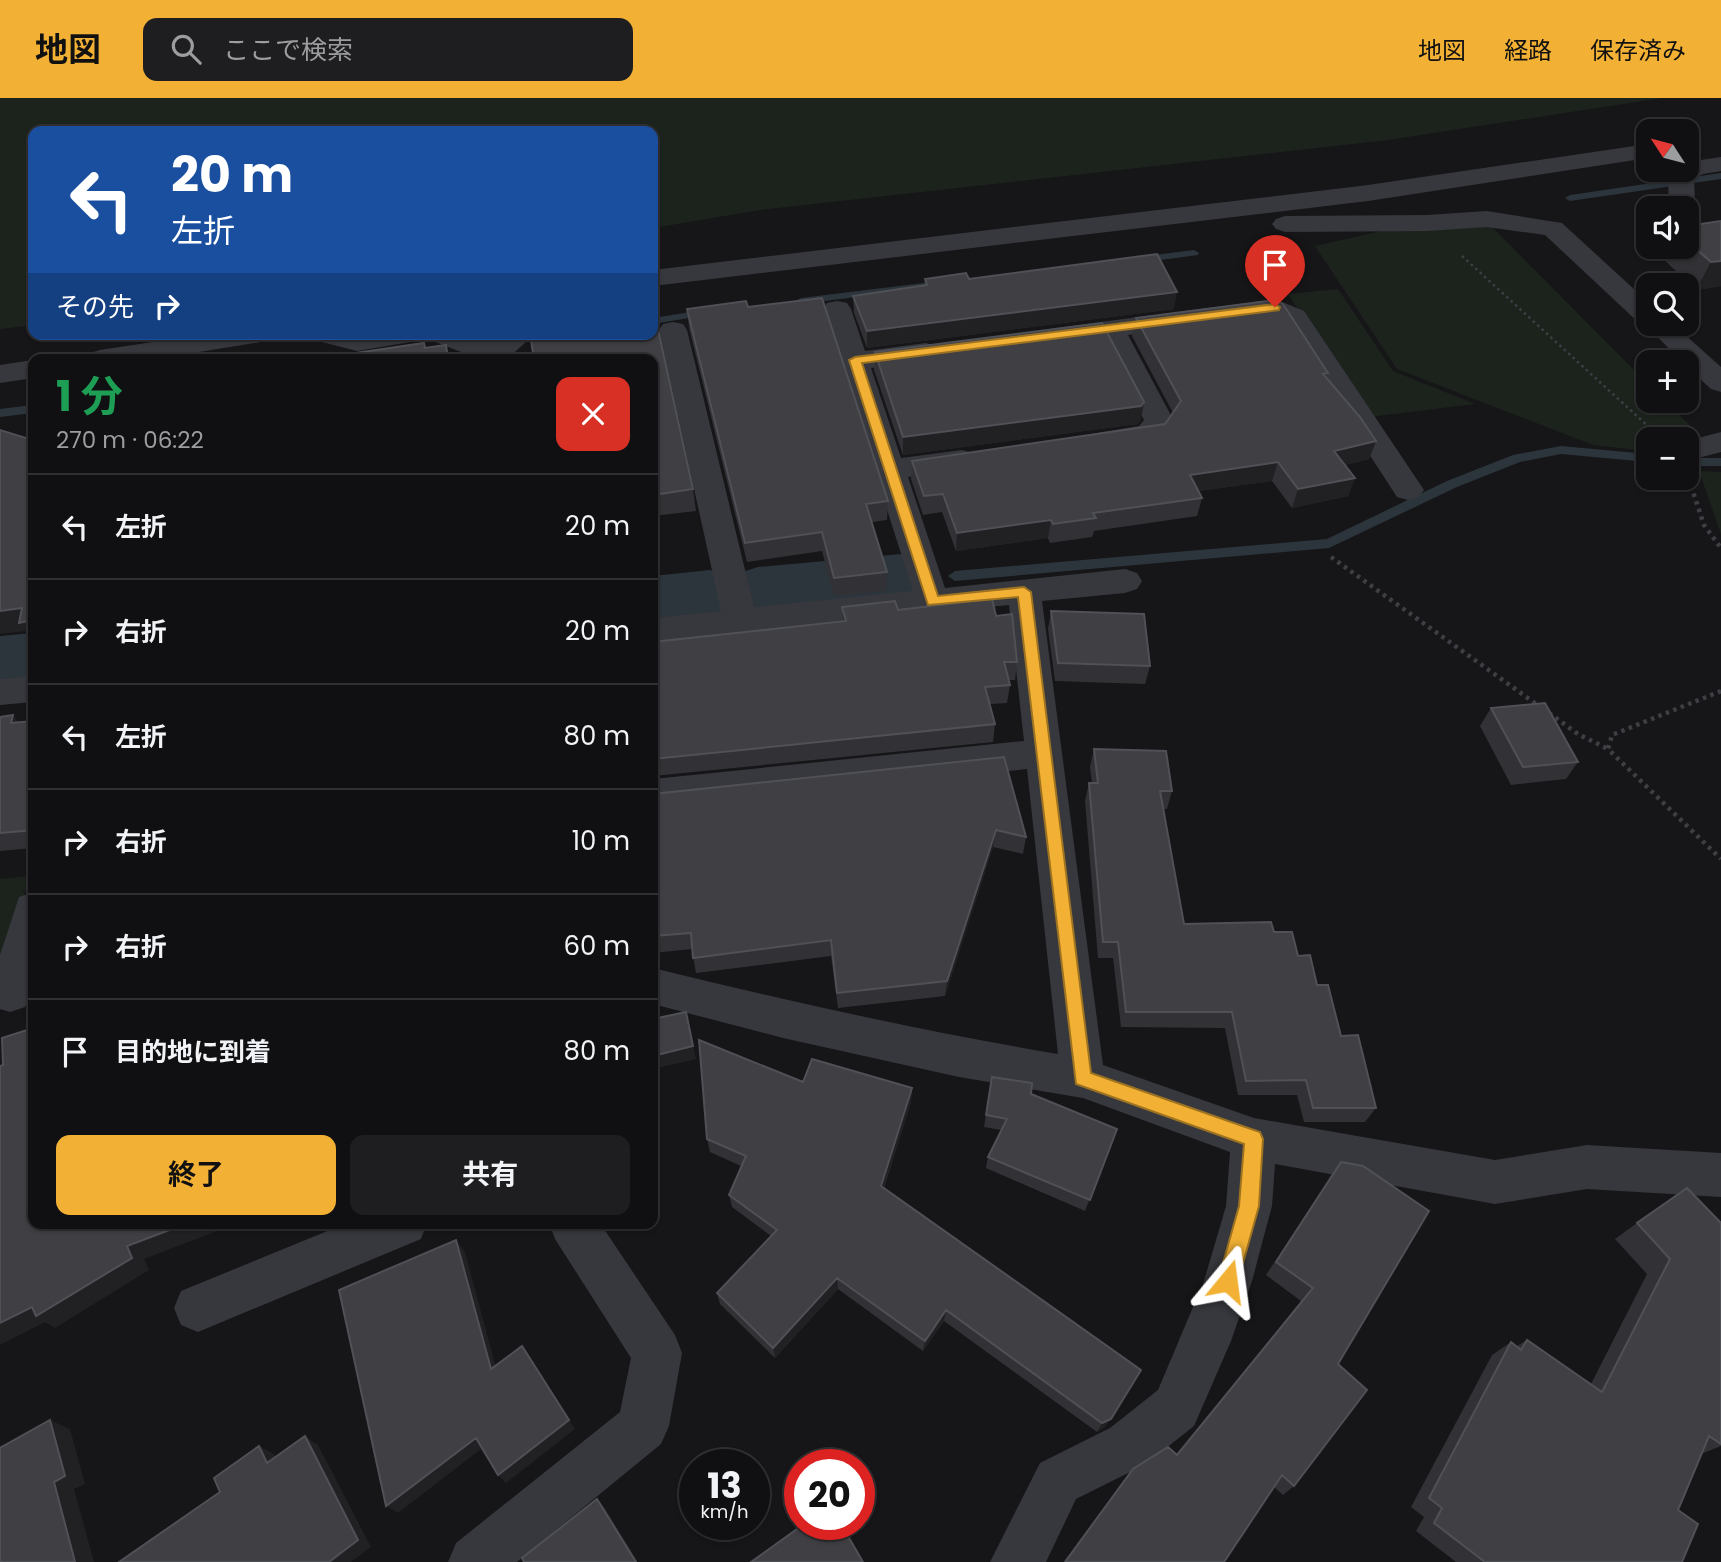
<!DOCTYPE html>
<html lang="ja">
<meta charset="utf-8">
<style>
:root{--surface:#101012;--page:#1e1e20;--text:#f1f3f6;--muted:#9c9d9f;--line:#303032;--accent:#f2b134}
body{margin:0;font-family:Poppins,"Noto Sans JP",sans-serif;background:var(--page);color:var(--text);height:100vh;display:flex;flex-direction:column;font-size:26px;white-space:nowrap}
*{box-sizing:border-box;margin:0}
p{font-size:23px;color:var(--muted)}
.icon{flex:none;width:38px;height:38px;fill:none;stroke:currentColor;stroke-width:2;stroke-linecap:round;stroke-linejoin:round}
.map{position:relative;flex:1;overflow:hidden}
.side{position:absolute;left:28px;top:256px;width:630px;height:875px;display:flex;flex-direction:column;background:var(--surface);border-radius:14px;box-shadow:0 2px 5px #0004,0 0 0 2px var(--line)}
.side>*{flex:none}
.banner{position:absolute;left:28px;top:28px;width:630px;height:214px;border-radius:14px;box-shadow:0 2px 5px #0004,0 0 0 2px var(--line);background:#1a4fa0;color:#fff;overflow:hidden}
.needle{width:46px;rotate:306deg}
.buttons{position:absolute;left:1636px;top:21px;display:grid;gap:14px}
.buttons a{display:grid;place-items:center;width:63px;height:63px;border-radius:14px;background:var(--surface);box-shadow:0 2px 5px #0004,0 0 0 2px var(--line);font-size:35px}
.speed{position:absolute;left:679px;top:1351px;display:flex;gap:14px;font-size:35px;font-weight:700;text-align:center}
.speed>*{display:grid;place-content:center;width:91px;height:91px;border-radius:50%;background:var(--surface);box-shadow:0 2px 5px #0004,0 0 0 2px var(--line);line-height:1}
.speed small{font-size:18px;font-weight:400}
.speed .limit{border:10px solid #d22;background:#fff;color:#111}
.pin{position:absolute;display:grid;place-items:center;width:60px;height:60px;color:#fff;margin:-72px -30px;border-radius:50% 50% 50% 0;rotate:-45deg;box-shadow:0 0 7px #0007}
.pin .icon{rotate:45deg}
.me{position:absolute;width:77px;margin:-38px;rotate:16deg;stroke-linejoin:round;filter:drop-shadow(0 0 5px #0008)}
.turn{display:flex;align-items:center;gap:24px;height:147px;padding:0 28px;font-size:32px}
.turn .icon{width:91px;height:91px;stroke-width:2.5}
.turn b{display:block;font-size:49px;line-height:60px}
.then{display:flex;align-items:center;height:66px;padding:0 28px;background:#0003;gap:14px;font-size:26px}
.round{display:grid;place-items:center;flex:none;width:74px;height:74px;border-radius:14px;background:var(--page)}
.headline{display:flex;align-items:center;justify-content:space-between;height:119px;padding:0 28px}
h1{font-size:42px;font-weight:700;line-height:52px;color:#1e9e55}
.cta{display:flex;gap:14px;margin-top:auto;padding:14px 28px}
.cta a{flex:1;height:80px;border-radius:14px;background:var(--accent);color:#111;font-size:28px;font-weight:700;line-height:80px;text-align:center}
.cta a+a{background:var(--page);color:var(--text)}
ul{padding:0;list-style:none}
li{display:flex;align-items:center;gap:21px;height:105px;padding:0 28px;border-top:2px solid var(--line)}
li div{flex:1}
li b{display:block;font-size:26px}
li em{font-style:normal}
header{display:flex;align-items:center;gap:42px;box-sizing:border-box;height:98px;padding:0 35px;background:var(--accent);color:#111}
header strong{font-size:33px}
nav{display:flex;gap:38px;margin-inline-start:auto;font-size:24px}
.search{width:490px;height:63px;background:var(--page);display:flex;align-items:center;gap:18px;box-sizing:border-box;padding:0 24px;border-radius:14px;color:var(--muted);font-size:26px}
.map>svg:first-child{display:block}
.green{fill:#1c231d}
.lines{fill:none;stroke-linecap:round;stroke-linejoin:round}
.stream{fill:#2c353c;fill-rule:evenodd}
.river{fill:#2c353c;fill-rule:evenodd}
.path-far1{stroke:#3d3f44;stroke-width:2.5;stroke-dasharray:2.5 3.5;stroke-linecap:butt}
.path{stroke:#3d3f44;stroke-width:4.5;stroke-dasharray:3.5 4.5;stroke-linecap:butt}
.minor{fill:#37383d;fill-rule:evenodd}
.wall{fill:#323236}
.shaded-wall{fill:#212124}
.building{fill:#3f3f44;stroke:#4f5156;stroke-width:2}
.route{fill:#f2b134;stroke:#9d7322;stroke-width:2}
</style>
<header>
<strong>地図</strong>
<div class="search"><svg class="icon" aria-label="search" viewBox="0 0 24 24"><circle cx="10" cy="10" r="6"/><path d="M15 15l6 6"/></svg>ここで検索</div>
<nav><a>地図</a><a>経路</a><a>保存済み</a></nav>
</header>
<div class="map">
<svg width="1721" height="1464" viewBox="0 0 1721 1464">
<rect width="100%" height="100%" fill="#161618"/>
<path class="green" d="M 0,0 L 1662,0 L 1388,42 L 760,112 L 653,130 L 653,33 L 33,33 L 33,227 L 0,231 Z
M 1489,126 L 1648,286 L 1648,303 L 1665,303 L 1706,343 L 1687,348 L 1687,341 L 1648,341 L 1648,353 L 1593,347 L 1397,271 L 1315,148 L 1395,130 Z
M 1338,191 L 1393,273 L 1475,306 L 1369,319 L 1288,196 Z
M 1699,373 L 1721,374 L 1721,436 Z
M 30,778 L 0,876 L 0,781 Z"/>
<g class="lines">
<path class="stream" d="M 1721,75 L 1721,81 L 1570,103 L 1565,100 L 1570,97 Z
M 1194,152 L 1199,155 L 1198,157 L 1138,165 L 1133,162 L 1138,159 Z
M 924,185 L 928,186 L 928,190 L 801,206 L 795,203 L 801,200 Z
M 709,211 L 715,214 L 713,216 L 653,226 L 653,220 Z
M 33,307 L 33,315 L 0,319 L 0,311 Z
M 1561,348 L 1648,356 L 1648,364 L 1561,356 L 1520,364 L 1457,389 L 1329,450 L 955,483 L 948,478 L 955,473 L 1327,441 L 1447,383 L 1513,357 Z
M 1687,360 L 1721,360 L 1721,368 L 1687,368 Z"/>
<path class="river" d="M 901,456 L 928,464 L 940,483 L 928,502 L 901,510 L 758,523 L 739,518 L 710,528 L 653,534 L 653,478 L 710,472 L 730,478 L 758,469 Z
M 33,535 L 33,595 L 0,598 L 0,538 Z"/>
<path class="path-far1" d="M 1462,158 L 1662,341"/>
<path class="path" d="M 1691,388 L 1704,427 L 1721,450
M 1331,459 L 1539,608
M 1721,593 L 1612,637 L 1608,651 L 1721,761
M 1549,615 L 1578,636 L 1608,651"/>
<path class="minor" d="M 1648,46 L 1648,60 L 1368,103 L 653,188 L 653,172 L 1368,87 Z
M 1721,59 L 1721,73 L 1703,76 L 1694,81 L 1695,106 L 1691,111 L 1672,110 C 1667,101 1667,81 1673,73 L 1687,72 L 1688,64 Z
M 1487,113 L 1562,125 L 1648,204 L 1648,226 L 1673,226 L 1721,269 L 1721,294 L 1711,291 L 1687,269 L 1687,264 L 1682,264 L 1644,225 L 1638,224 L 1545,137 L 1487,129 L 1427,133 L 1285,134 L 1276,131 L 1272,126 L 1276,121 L 1285,118 L 1427,117 Z
M 1275,201 L 1304,213 L 1424,392 L 1419,399 L 1408,402 L 1397,399 L 1284,225 L 1271,218 L 1128,237 L 1174,323 L 1159,343 L 1108,352 L 1097,349 L 1093,342 L 1097,335 L 1139,328 L 1144,322 L 1102,240 L 1055,246 L 1045,244 L 1041,238 L 1045,232 L 1055,230 Z
M 837,203 L 847,205 L 851,211 L 865,253 L 926,245 L 936,248 L 940,254 L 936,260 L 871,270 L 901,360 L 962,352 L 973,355 L 977,362 L 973,369 L 908,379 L 945,490 L 1125,471 L 1137,475 L 1142,483 L 1137,491 L 1125,495 L 1042,503 L 1103,967 L 1254,1020 L 1495,1062 L 1587,1047 L 1721,1055 L 1721,1099 L 1587,1091 L 1495,1106 L 1275,1066 L 1272,1108 L 1252,1183 L 1231,1243 L 1194,1328 L 1146,1366 L 1076,1401 L 1046,1464 L 990,1464 L 1040,1365 L 1110,1330 L 1158,1292 L 1204,1183 L 1226,1108 L 1230,1054 L 1083,1000 L 959,979 L 783,940 L 653,906 L 653,870 C 787,903 922,933 1058,956 L 1027,671 L 653,711 L 653,681 L 1024,643 L 1009,507 L 653,544 L 653,520 L 721,513 L 659,232 L 663,226 L 673,224 L 683,226 L 687,232 L 754,509 L 913,493 L 823,211 L 827,205 Z
M 205,236 L 275,236 L 271,242 L 261,244 L 156,261 L 86,261 L 90,255 L 100,252 Z
M 310,236 L 466,236 L 489,244 L 502,236 L 535,236 L 507,261 L 479,261 L 428,241 L 357,253 L 314,242 Z
M 33,262 L 33,280 L 0,285 L 0,267 Z
M 1721,334 L 1721,354 L 1687,363 L 1687,343 Z
M 33,578 L 33,604 L 0,607 L 0,581 Z
M 33,794 L 33,887 L 25,909 L 10,914 L 0,911 L 0,857 L 19,799 Z
M 347,1125 L 427,1125 L 421,1141 L 198,1234 L 181,1227 L 174,1210 L 181,1193 Z
M 549,1125 L 600,1125 L 675,1237 L 682,1255 L 669,1328 L 661,1346 L 517,1464 L 448,1464 L 456,1445 L 620,1314 L 631,1260 L 555,1141 Z"/>
</g>
<path class="wall" d="M 1721,123 L 1721,188 L 1696,192 L 1659,157 L 1663,149 L 1687,149 L 1687,128 Z
M 925,181 L 969,181 L 1174,211 L 867,250 L 854,215 L 853,198 L 924,187 Z
M 687,211 L 888,403 L 887,422 L 872,424 L 887,474 L 886,493 L 834,498 L 822,453 L 747,464 L 689,230 Z
M 1136,220 L 1328,275 L 1327,280 L 1376,343 L 1369,361 L 1345,367 L 1355,380 L 1348,398 L 1292,410 L 1272,383 L 1198,393 L 1202,400 L 1197,418 L 1094,433 L 1092,439 L 1050,445 L 1048,440 L 956,453 L 942,414 L 923,417 L 911,381 L 912,363 L 1165,326 L 1173,315 L 1132,238 Z
M 875,254 L 1141,322 L 1138,326 L 903,357 L 874,272 Z
M 653,261 L 693,391 L 696,413 L 653,418 Z
M 842,509 L 996,518 L 1017,564 L 1015,582 L 1009,582 L 1010,587 L 1007,605 L 990,606 L 995,626 L 993,644 L 653,678 L 653,544 L 842,523 Z
M 1051,513 L 1150,568 L 1145,586 L 1055,583 L 1048,531 Z
M 1491,610 L 1578,664 L 1566,681 L 1511,687 L 1480,628 Z
M 0,619 L 19,624 L 33,623 L 33,750 L 0,753 Z
M 1094,651 L 1172,693 L 1167,711 L 1163,711 L 1184,826 L 1274,834 L 1298,858 L 1317,887 L 1376,1010 L 1365,1024 L 1304,1024 L 1297,997 L 1238,997 L 1225,930 L 1121,929 L 1113,860 L 1098,860 L 1085,703 L 1089,685 L 1092,685 L 1090,669 Z
M 1004,659 L 1026,739 L 1023,756 L 993,749 L 945,898 L 838,910 L 831,858 L 696,875 L 692,851 L 653,855 L 653,696 Z
M 992,979 L 1117,1031 L 1085,1113 L 986,1070 L 988,1059 L 1001,1032 L 984,1029 Z
M 803,984 L 912,990 L 911,1004 L 884,1090 L 1141,1272 L 1105,1329 L 1097,1334 L 944,1223 L 923,1253 L 838,1191 L 775,1260 L 720,1206 L 717,1195 L 771,1138 L 732,1109 L 729,1097 L 741,1068 L 710,1054 L 707,1041 Z
M 1341,1064 L 1338,1266 L 1294,1388 L 1283,1397 L 1274,1389 L 1224,1464 L 1064,1464 L 1133,1371 L 1177,1356 L 1301,1203 L 1266,1177 L 1330,1079 Z
M 1637,1125 L 1721,1125 L 1721,1348 L 1701,1356 L 1678,1412 L 1682,1464 L 1456,1464 L 1416,1433 L 1424,1419 L 1411,1409 L 1492,1257 L 1511,1244 L 1517,1248 L 1527,1242 L 1591,1286 L 1647,1176 L 1615,1141 Z"/>
<path class="shaded-wall" d="M 1721,163 L 1721,188 L 1696,192 L 1711,164 Z
M 1177,194 L 1174,211 L 867,250 L 867,233 Z
M 1144,304 L 1141,322 L 1138,326 L 903,357 L 903,339 Z
M 1376,343 L 1369,361 L 1328,371 L 1334,353 Z
M 1278,364 L 1272,383 L 1185,395 L 1190,377 Z
M 1355,380 L 1348,398 L 1292,410 L 1298,391 Z
M 1051,422 L 1048,440 L 956,453 L 957,435 Z
M 22,510 L 33,522 L 33,545 L 25,533 L 0,536 L 0,513 Z
M 13,617 L 27,635 L 11,625 Z
M 996,732 L 993,749 L 945,898 L 947,883 Z
M 686,914 L 696,961 L 653,971 L 653,958 Z
M 912,990 L 911,1004 L 880,1101 L 881,1088 Z
M 188,1125 L 224,1125 L 225,1130 L 144,1161 L 149,1172 L 55,1230 L 45,1224 L 0,1247 L 0,1225 L 127,1148 Z
M 456,1142 L 465,1154 L 499,1281 L 491,1271 Z
M 837,1180 L 838,1191 L 775,1260 L 773,1250 Z
M 946,1212 L 944,1223 L 923,1253 L 925,1243 Z
M 522,1248 L 529,1258 L 575,1331 L 506,1385 L 498,1377 Z
M 1111,1321 L 1105,1329 L 1097,1334 L 1102,1325 Z
M 50,1322 L 70,1331 L 85,1386 L 74,1391 L 94,1464 L 75,1464 L 54,1384 Z
M 305,1338 L 318,1347 L 371,1449 L 351,1464 L 329,1464 Z
M 476,1340 L 485,1348 L 398,1415 L 386,1408 Z
M 259,1348 L 274,1356 L 282,1373 L 267,1365 Z
M 597,1401 L 605,1410 L 638,1464 L 636,1464 Z"/>
<path class="building" d="M 1721,123 L 1721,163 L 1711,164 L 1687,143 L 1687,128 Z
M 1157,156 L 1177,194 L 867,233 L 853,198 L 927,187 L 925,181 L 966,175 L 969,181 Z
M 822,200 L 888,403 L 866,406 L 887,474 L 834,480 L 822,434 L 745,445 L 687,211 L 746,203 L 748,209 Z
M 1276,202 L 1283,206 L 1328,275 L 1323,276 L 1360,319 L 1376,343 L 1334,353 L 1355,380 L 1298,391 L 1278,364 L 1190,377 L 1202,400 L 1093,415 L 1096,420 L 1053,426 L 1051,422 L 957,435 L 943,396 L 924,398 L 912,363 L 1165,326 L 1181,303 L 1136,220 Z
M 653,213 L 654,213 L 693,391 L 653,397 L 653,261 L 534,261 L 530,236 L 653,236 Z
M 1102,225 L 1144,304 L 1141,308 L 903,339 L 875,254 Z
M 424,245 L 425,250 L 446,247 L 448,261 L 315,261 Z
M 33,316 L 33,522 L 19,525 L 22,510 L 0,513 L 0,332 L 29,341 Z
M 992,501 L 996,518 L 1012,516 L 1017,564 L 1004,564 L 1010,587 L 985,589 L 995,626 L 653,661 L 653,544 L 846,523 L 842,509 L 895,503 L 898,512 Z
M 1051,513 L 1144,516 L 1150,568 L 1058,565 Z
M 1545,605 L 1578,664 L 1523,669 L 1491,610 Z
M 13,617 L 11,625 L 33,623 L 33,732 L 0,735 L 0,619 Z
M 1094,651 L 1166,653 L 1172,693 L 1160,693 L 1184,826 L 1271,824 L 1274,834 L 1292,834 L 1298,858 L 1310,857 L 1317,887 L 1328,887 L 1341,938 L 1358,937 L 1376,1010 L 1313,1010 L 1306,982 L 1246,983 L 1232,914 L 1126,914 L 1118,844 L 1103,844 L 1089,685 L 1098,685 Z
M 1004,659 L 1026,739 L 996,732 L 947,883 L 837,895 L 831,842 L 693,860 L 691,835 L 653,838 L 653,696 Z
M 686,914 L 693,948 L 653,958 L 653,921 Z
M 33,930 L 33,1125 L 188,1125 L 127,1148 L 132,1160 L 36,1218 L 32,1209 L 0,1225 L 0,968 L 3,967 L 2,940 Z
M 699,942 L 803,984 L 812,961 L 912,990 L 881,1088 L 1141,1272 L 1111,1321 L 1102,1325 L 946,1212 L 925,1243 L 837,1180 L 773,1250 L 717,1195 L 777,1132 L 729,1097 L 746,1058 L 707,1041 Z
M 992,979 L 1032,985 L 1031,996 L 1117,1031 L 1090,1102 L 988,1059 L 1007,1021 L 986,1017 Z
M 1341,1064 L 1363,1068 L 1429,1113 L 1338,1266 L 1367,1292 L 1294,1388 L 1282,1377 L 1224,1464 L 1065,1464 L 1133,1371 L 1168,1349 L 1177,1357 L 1313,1190 L 1276,1164 Z
M 1687,1090 L 1721,1125 L 1721,1346 L 1709,1338 L 1678,1412 L 1698,1426 L 1682,1464 L 1485,1464 L 1434,1425 L 1442,1410 L 1429,1400 L 1511,1244 L 1521,1252 L 1527,1242 L 1602,1294 L 1670,1161 L 1637,1125 Z
M 456,1142 L 491,1271 L 522,1248 L 569,1322 L 498,1377 L 476,1340 L 386,1408 L 339,1192 Z
M 50,1322 L 65,1378 L 54,1384 L 75,1464 L 0,1464 L 0,1350 Z
M 305,1338 L 358,1442 L 329,1464 L 119,1464 L 220,1394 L 214,1380 L 259,1348 L 267,1365 Z
M 597,1401 L 636,1464 L 524,1464 L 522,1460 Z
M 804,1426 L 841,1426 L 863,1464 L 751,1464 Z"/>
<path class="route" d="M 1275,206 L 1280,209 L 1279,212 L 862,265 L 938,498 L 1024,489 L 1031,494 L 1091,975 L 1254,1032 L 1260,1034 L 1263,1041 L 1259,1108 L 1238,1183 L 1235,1190 L 1228,1193 L 1221,1190 L 1218,1183 L 1239,1108 L 1244,1046 L 1076,986 L 1018,499 L 928,507 L 849,262 L 855,259 Z"/>
</svg>
<div class="buttons">
<a><svg class="needle" viewBox="-14 -14 28 28"><path d="M0-13l5 13h-10z" fill="#e53935"/><path d="M0 13l5-13h-10z" fill="#9c9d9f"/></svg></a>
<a><svg class="icon" aria-label="sound" viewBox="0 0 24 24"><path d="M4 9h4l5-4v14l-5-4H4zM17 9q2 3 0 6"/></svg></a>
<a><svg class="icon" aria-label="search" viewBox="0 0 24 24"><circle cx="10" cy="10" r="6"/><path d="M15 15l6 6"/></svg></a>
<a>+</a>
<a>−</a>
</div>
<div class="speed"><div>13<small>km/h</small></div><div class="limit">20</div></div>
<div class="pin" style="left:1275px;top:209px;background:#d93025"><svg class="icon" aria-label="arrive" viewBox="0 0 24 24"><path d="M6 21V4h12l-3 4 3 4H6"/></svg></div>
<svg class="me" style="left:1228px;top:1183px" viewBox="-20 -20 40 40"><path d="M0-17L14 15 0 8-14 15z" fill="#f2b134" stroke="#fff" stroke-width="4"/></svg>
<div class="banner">
<div class="turn"><svg class="icon" aria-label="left" viewBox="0 0 24 24"><path d="M17 20v-9H6M10 6l-5 5 5 5"/></svg><div><b>20 m</b>左折</div></div>
<div class="then">その先<svg class="icon" aria-label="right" viewBox="0 0 24 24"><path d="M7 20v-9h11M14 6l5 5-5 5"/></svg></div>
</div>
<section class="side">
<div class="headline"><div><h1>1 分</h1><p>270 m · 06:22</p></div><a class="round" style="background:#d93025;color:#fff"><svg class="icon" aria-label="close" viewBox="0 0 24 24"><path d="M6 6l12 12M18 6L6 18"/></svg></a></div>
<ul>
<li><svg class="icon" aria-label="left" viewBox="0 0 24 24"><path d="M17 20v-9H6M10 6l-5 5 5 5"/></svg><div><b>左折</b></div><em>20 m</em></li>
<li><svg class="icon" aria-label="right" viewBox="0 0 24 24"><path d="M7 20v-9h11M14 6l5 5-5 5"/></svg><div><b>右折</b></div><em>20 m</em></li>
<li><svg class="icon" aria-label="left" viewBox="0 0 24 24"><path d="M17 20v-9H6M10 6l-5 5 5 5"/></svg><div><b>左折</b></div><em>80 m</em></li>
<li><svg class="icon" aria-label="right" viewBox="0 0 24 24"><path d="M7 20v-9h11M14 6l5 5-5 5"/></svg><div><b>右折</b></div><em>10 m</em></li>
<li><svg class="icon" aria-label="right" viewBox="0 0 24 24"><path d="M7 20v-9h11M14 6l5 5-5 5"/></svg><div><b>右折</b></div><em>60 m</em></li>
<li><svg class="icon" aria-label="arrive" viewBox="0 0 24 24"><path d="M6 21V4h12l-3 4 3 4H6"/></svg><div><b>目的地に到着</b></div><em>80 m</em></li>
</ul>
<div class="cta"><a>終了</a><a>共有</a></div>
</section>
</div>
